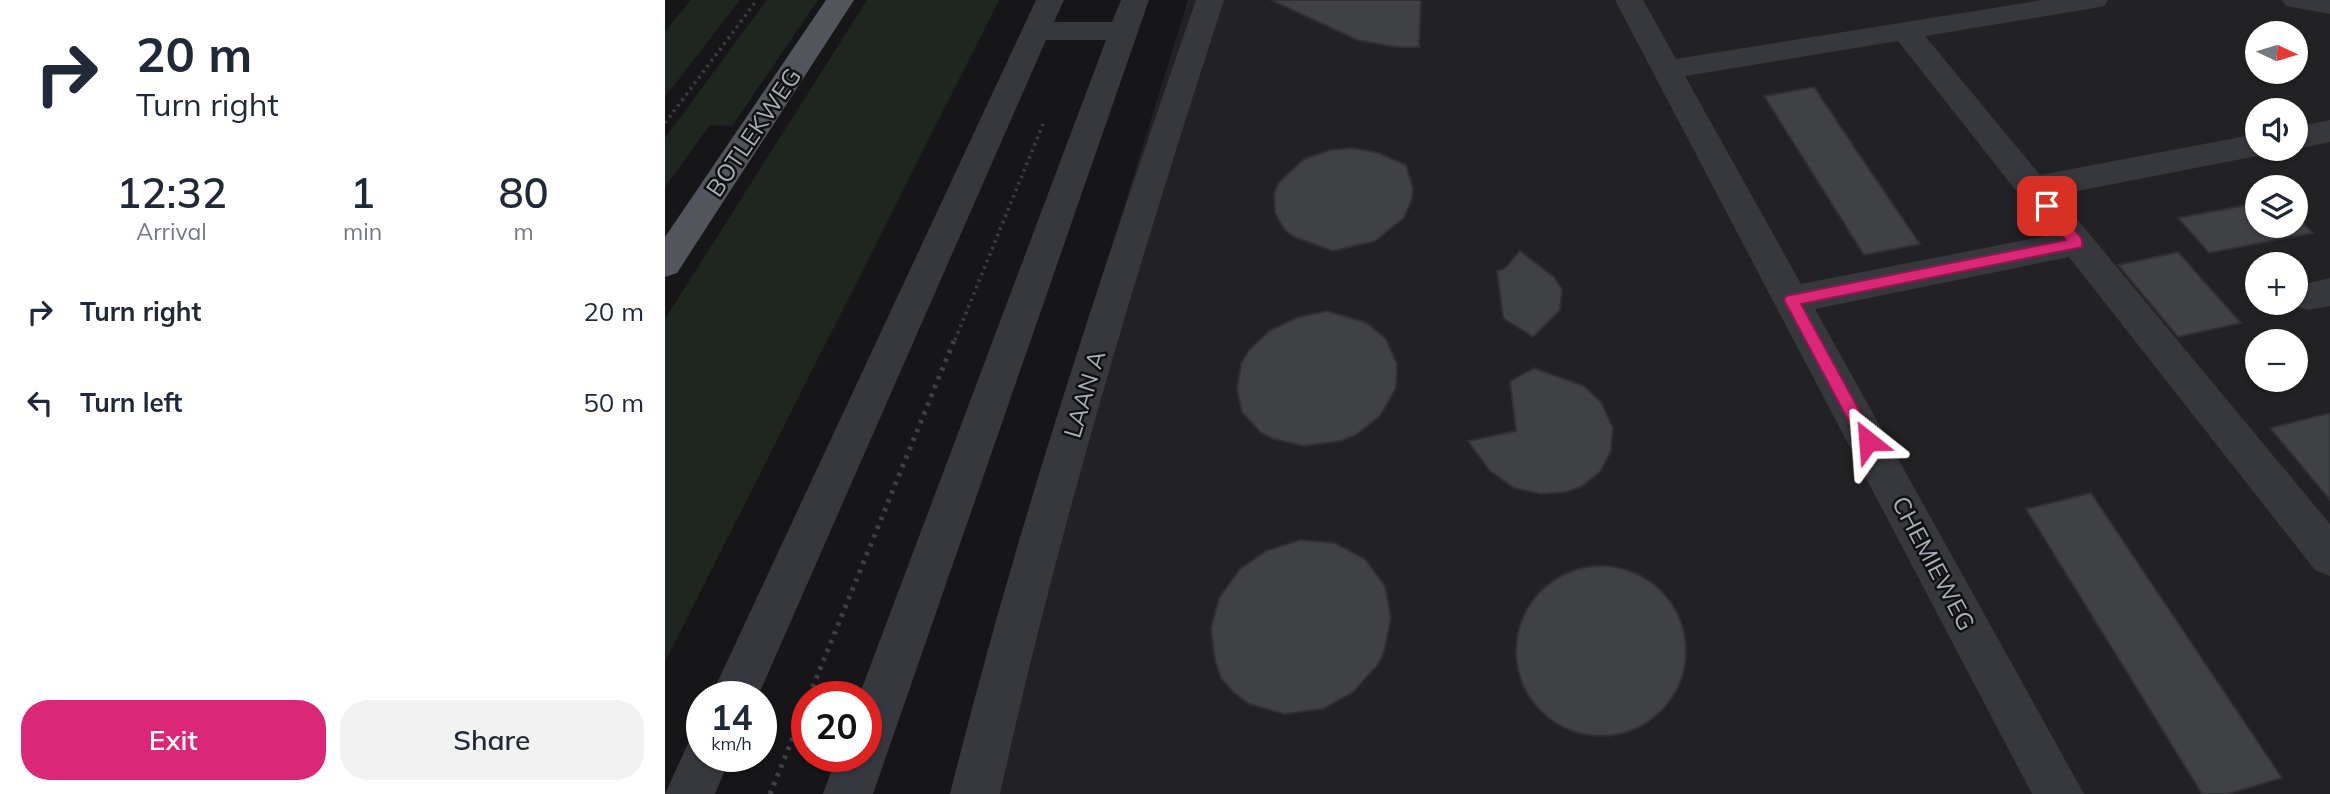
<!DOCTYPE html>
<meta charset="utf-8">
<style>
:root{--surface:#fff;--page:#f2f2f3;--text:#1f2937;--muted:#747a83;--accent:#db2777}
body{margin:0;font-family:Mulish,sans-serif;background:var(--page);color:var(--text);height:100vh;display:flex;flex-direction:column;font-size:26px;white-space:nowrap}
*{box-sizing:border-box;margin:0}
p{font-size:23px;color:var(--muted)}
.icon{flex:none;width:38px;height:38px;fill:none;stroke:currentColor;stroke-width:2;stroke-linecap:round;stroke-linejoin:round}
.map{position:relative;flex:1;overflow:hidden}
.drawer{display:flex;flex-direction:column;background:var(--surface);width:665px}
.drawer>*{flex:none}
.top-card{background:#fff;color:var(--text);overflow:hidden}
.needle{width:46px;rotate:94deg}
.tools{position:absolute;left:1580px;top:21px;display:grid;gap:14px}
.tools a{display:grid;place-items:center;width:63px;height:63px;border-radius:50%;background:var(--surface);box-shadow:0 2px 5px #0004;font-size:35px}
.speed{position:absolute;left:21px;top:681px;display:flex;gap:14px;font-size:35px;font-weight:700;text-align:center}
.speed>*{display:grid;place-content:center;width:91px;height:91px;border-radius:50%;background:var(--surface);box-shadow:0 2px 5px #0004;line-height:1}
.speed small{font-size:18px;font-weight:400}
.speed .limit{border:10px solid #d22;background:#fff;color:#111}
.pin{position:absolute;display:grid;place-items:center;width:60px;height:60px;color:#fff;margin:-30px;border-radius:14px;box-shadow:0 4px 10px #0006}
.me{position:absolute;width:77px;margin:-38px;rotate:332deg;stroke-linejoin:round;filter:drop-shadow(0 0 5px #0008)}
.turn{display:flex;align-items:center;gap:24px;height:147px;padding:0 21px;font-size:32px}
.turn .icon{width:91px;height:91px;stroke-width:2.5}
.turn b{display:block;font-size:49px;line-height:60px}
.eta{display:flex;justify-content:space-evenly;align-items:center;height:119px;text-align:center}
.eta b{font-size:42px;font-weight:600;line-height:49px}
.cta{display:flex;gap:14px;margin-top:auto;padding:14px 21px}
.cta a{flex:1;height:80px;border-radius:28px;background:var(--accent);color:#fff;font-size:28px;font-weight:600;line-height:80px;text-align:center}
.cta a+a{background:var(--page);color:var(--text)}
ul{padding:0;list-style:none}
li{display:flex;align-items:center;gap:21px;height:91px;padding:0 21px}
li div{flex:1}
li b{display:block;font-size:26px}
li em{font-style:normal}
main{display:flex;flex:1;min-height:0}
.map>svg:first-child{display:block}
.built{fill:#222225;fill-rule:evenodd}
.green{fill:#1e261f}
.building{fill:#404145;stroke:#303034;stroke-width:2}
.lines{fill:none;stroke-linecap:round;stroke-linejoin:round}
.path-far1{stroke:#3d3f44;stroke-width:3.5;stroke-dasharray:2.5 4.5;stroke-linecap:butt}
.path{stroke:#3d3f44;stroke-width:5;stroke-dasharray:3.5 6;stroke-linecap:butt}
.minor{fill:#37383d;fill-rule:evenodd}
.major{fill:#53555c;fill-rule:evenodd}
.route{fill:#db2777;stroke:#8e194d;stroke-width:2}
.labels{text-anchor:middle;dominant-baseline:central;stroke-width:5;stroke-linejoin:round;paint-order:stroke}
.street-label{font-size:24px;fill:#a8adb8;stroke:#111113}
</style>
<main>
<section class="drawer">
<div class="top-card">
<div class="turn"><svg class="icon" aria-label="right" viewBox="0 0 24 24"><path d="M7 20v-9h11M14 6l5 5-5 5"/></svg><div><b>20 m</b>Turn right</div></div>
</div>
<div class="eta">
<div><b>12:32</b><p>Arrival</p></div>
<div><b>1</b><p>min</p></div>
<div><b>80</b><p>m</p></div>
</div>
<ul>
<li><svg class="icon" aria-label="right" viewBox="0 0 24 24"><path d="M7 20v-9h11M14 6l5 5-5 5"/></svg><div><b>Turn right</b></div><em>20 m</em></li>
<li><svg class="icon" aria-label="left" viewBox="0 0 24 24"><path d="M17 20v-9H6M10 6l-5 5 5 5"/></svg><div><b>Turn left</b></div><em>50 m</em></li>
</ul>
<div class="cta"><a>Exit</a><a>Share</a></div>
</section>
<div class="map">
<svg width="1665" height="794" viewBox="0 0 1665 794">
<rect width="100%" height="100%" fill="#161618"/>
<path class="built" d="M 523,0 L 1665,0 L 1665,794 L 289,794 L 331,619 ZM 1592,33 L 1631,33 L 1631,72 L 1592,72 ZM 1592,110 L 1631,110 L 1631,149 L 1592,149 ZM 1592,187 L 1631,187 L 1631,226 L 1592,226 ZM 1592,264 L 1631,264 L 1631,303 L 1592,303 ZM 1592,341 L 1631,341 L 1631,380 L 1592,380 Z"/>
<path class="green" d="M 26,0 L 75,0 L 0,97 L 0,31 Z
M 102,0 L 153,0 L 67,126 L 45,125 L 0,187 L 0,138 Z
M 202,0 L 334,0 L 0,662 L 0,319 Z"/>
<path class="building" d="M 606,0 L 756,0 L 754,47 L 730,47 L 692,40 Z
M 1149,87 L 1204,169 L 1255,244 L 1199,255 L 1099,96 Z
M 688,148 L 714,153 L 741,165 L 748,188 L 747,199 L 739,218 L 710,241 L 668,251 L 629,237 L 620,230 L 610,213 L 609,193 L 614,182 L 639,159 L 665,150 Z
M 1592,203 L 1592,226 L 1631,226 L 1631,216 L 1648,233 L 1544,253 L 1513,218 Z
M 855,251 L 889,277 L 897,289 L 895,310 L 868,337 L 838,318 L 832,271 L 839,269 Z
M 1513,252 L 1576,323 L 1513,337 L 1453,265 Z
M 662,311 L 702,323 L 721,339 L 732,364 L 731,388 L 715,416 L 691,435 L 676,441 L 638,446 L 609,439 L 596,433 L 577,412 L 572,389 L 576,364 L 584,350 L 604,331 L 633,317 Z
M 869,368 L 919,386 L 936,402 L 948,428 L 946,451 L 935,472 L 916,487 L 901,492 L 876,494 L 849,488 L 825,471 L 803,441 L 851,431 L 845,381 Z
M 1665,413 L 1665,500 L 1605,428 Z
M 1426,493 L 1617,778 L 1563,794 L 1537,794 L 1361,509 Z
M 635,540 L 670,543 L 700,559 L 720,586 L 726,618 L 719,652 L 712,666 L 688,692 L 658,709 L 619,714 L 584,704 L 568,692 L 556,678 L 550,661 L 546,628 L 554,598 L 575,569 L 601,551 Z
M851 651a85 85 0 1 1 170 0a85 85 0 1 1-170 0Z"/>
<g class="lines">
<path class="path-far1" d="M 0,123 L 92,0
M 290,340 L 378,124"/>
<path class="path" d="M 144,696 L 290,338
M 105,794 L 142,703"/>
<path class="minor" d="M 371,0 L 399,0 L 389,22 L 447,22 L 456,0 L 484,0 L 208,794 L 158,794 L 172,756 L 201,756 L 201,696 L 194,696 L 441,40 L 381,40 L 93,696 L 46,696 Z
M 531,0 L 559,0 C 474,262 394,525 335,794 L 285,794 C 352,524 440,262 531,0 Z
M 950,0 L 978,0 L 1011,59 L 1378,0 L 1443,0 L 1439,6 L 1429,8 L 1260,36 L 1375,175 L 1592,134 L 1592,149 L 1605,149 L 1592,156 L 1392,195 L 1665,524 L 1665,576 L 1650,570 L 1404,257 L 1150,309 L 1419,794 L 1367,794 ZM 1233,41 L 1386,235 L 1136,284 L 1020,76 Z
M 1617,0 L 1665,0 L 1665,14 L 1621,6 Z
M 1665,120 L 1665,142 L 1631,149 L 1631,127 Z
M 1665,278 L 1665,306 L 1643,310 L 1630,306 L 1631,286 Z
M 37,734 L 37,756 L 66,756 L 50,794 L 0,794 L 25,739 Z"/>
<path class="major" d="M 161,0 L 189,0 L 12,273 L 0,277 L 0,237 Z"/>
</g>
<path class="route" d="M 1382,202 L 1387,203 L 1417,239 L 1417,247 L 1136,304 L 1211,441 L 1203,448 L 1197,446 L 1119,300 L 1121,296 L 1401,240 L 1375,206 Z"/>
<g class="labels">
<g class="street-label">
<text transform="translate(88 132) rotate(-56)">BOTLEKWEG</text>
<text transform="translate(419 394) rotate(-73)">LAAN A</text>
<text transform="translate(1269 563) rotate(62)">CHEMIEWEG</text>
</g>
</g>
</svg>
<div class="tools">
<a><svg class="needle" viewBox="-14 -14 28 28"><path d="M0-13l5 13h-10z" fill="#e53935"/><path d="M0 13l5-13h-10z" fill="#747a83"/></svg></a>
<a><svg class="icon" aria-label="sound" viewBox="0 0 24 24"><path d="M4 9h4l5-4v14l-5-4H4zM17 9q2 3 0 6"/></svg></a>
<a><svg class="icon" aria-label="layers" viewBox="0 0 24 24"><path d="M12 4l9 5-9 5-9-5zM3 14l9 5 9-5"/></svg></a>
<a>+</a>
<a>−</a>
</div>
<div class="speed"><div>14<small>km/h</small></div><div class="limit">20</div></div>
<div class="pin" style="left:1382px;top:206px;background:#d93025"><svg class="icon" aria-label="arrive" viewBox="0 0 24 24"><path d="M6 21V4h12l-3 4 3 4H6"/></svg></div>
<svg class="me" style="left:1203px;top:441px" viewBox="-20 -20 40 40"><path d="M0-17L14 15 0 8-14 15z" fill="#db2777" stroke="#fff" stroke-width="4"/></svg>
</div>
</main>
